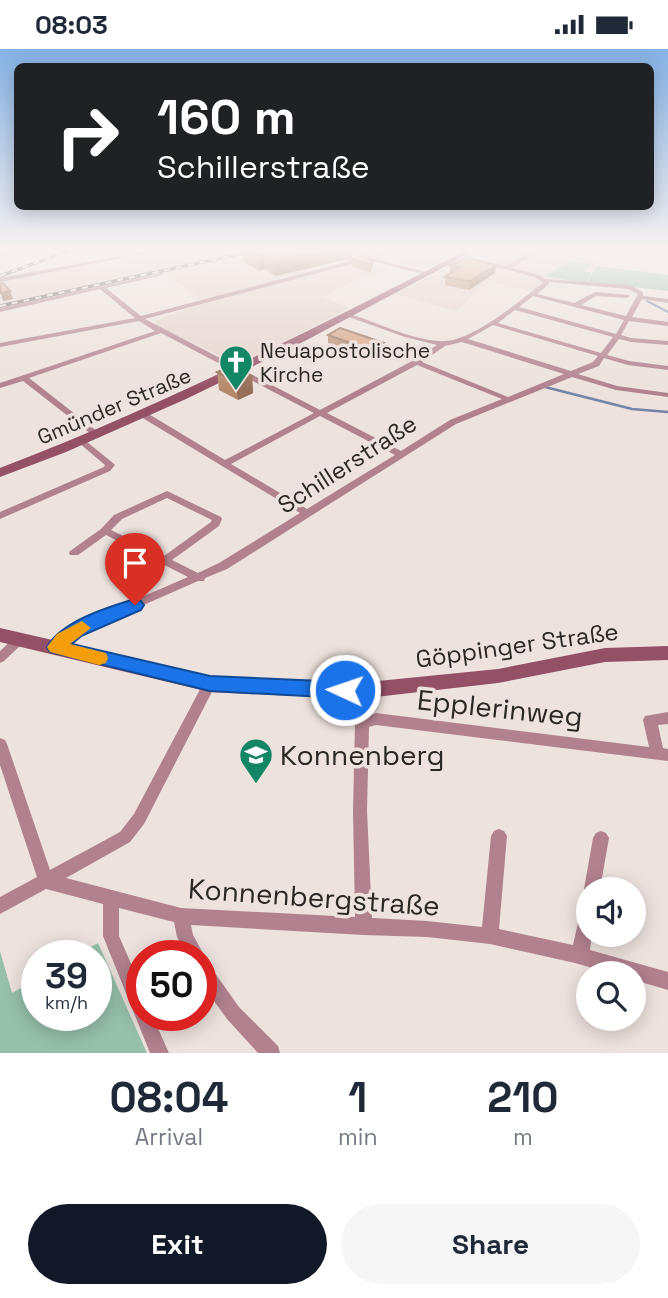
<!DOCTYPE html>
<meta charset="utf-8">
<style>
:root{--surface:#fff;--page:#f6f6f7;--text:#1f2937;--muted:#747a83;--accent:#111827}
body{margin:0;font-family:"Space Grotesk",sans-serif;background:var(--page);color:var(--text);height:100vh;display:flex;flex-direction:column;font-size:26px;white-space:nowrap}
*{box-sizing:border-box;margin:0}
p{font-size:23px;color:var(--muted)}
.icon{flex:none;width:38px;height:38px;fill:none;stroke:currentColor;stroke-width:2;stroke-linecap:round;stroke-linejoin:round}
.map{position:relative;height:1004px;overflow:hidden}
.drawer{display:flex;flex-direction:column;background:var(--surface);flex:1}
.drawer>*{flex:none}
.banner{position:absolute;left:14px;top:14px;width:640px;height:147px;border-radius:10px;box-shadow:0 4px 18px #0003;background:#202124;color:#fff;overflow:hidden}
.fabs{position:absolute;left:576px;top:828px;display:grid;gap:14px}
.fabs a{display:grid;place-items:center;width:70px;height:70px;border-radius:50%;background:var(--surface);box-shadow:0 4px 18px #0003;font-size:35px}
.speed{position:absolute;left:21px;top:891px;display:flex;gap:14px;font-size:35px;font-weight:700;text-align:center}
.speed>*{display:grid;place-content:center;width:91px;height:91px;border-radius:50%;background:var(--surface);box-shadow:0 4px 18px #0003;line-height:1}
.speed small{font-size:18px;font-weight:400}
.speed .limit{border:10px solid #d22;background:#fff;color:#111}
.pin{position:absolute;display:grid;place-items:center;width:60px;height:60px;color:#fff;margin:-72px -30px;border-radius:50% 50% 50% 0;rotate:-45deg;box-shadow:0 0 7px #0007}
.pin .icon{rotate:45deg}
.me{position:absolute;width:77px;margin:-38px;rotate:273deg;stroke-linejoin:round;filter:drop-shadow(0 0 5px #0008)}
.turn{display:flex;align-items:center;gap:24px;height:147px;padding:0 28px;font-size:32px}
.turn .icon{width:91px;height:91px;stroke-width:2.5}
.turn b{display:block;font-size:49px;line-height:60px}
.eta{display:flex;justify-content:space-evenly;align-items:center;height:119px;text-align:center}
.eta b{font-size:42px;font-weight:600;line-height:49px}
.button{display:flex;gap:14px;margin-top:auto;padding:14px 28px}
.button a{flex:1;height:80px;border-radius:42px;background:var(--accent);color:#fff;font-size:28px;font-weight:600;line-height:80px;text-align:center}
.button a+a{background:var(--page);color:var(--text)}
.status{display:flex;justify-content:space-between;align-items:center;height:49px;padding:0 35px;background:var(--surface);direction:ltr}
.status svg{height:19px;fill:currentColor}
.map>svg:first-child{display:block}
.built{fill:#e6d3cc}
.green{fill:#96c0ab}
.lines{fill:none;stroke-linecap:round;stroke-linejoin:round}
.stream-far1{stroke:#7384a6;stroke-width:2}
.stream{stroke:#7384a6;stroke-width:2.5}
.street{fill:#b1818e;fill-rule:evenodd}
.secondary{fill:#945066;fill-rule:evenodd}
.rail-casing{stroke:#5f5956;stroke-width:3.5}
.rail{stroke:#ede2dd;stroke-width:2;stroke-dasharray:6;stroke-linecap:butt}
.wall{fill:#b7896c}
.shaded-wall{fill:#956f58}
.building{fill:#d59f7d;stroke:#956f58;stroke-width:2}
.route{fill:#1a73e8;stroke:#114b97;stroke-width:2}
.slow{fill:#f59e0b}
.labels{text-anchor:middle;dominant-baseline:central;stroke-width:7;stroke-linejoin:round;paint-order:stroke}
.far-poi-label{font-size:21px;fill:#2b2725;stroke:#ede2dd;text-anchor:start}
.far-street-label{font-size:21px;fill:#2b2725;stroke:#ede2dd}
.street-label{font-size:24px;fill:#2b2725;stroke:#ede2dd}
.near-street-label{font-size:28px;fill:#2b2725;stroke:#ede2dd}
.near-poi-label{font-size:28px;fill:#2b2725;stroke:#ede2dd;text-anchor:start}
</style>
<div class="status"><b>08:03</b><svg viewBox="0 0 49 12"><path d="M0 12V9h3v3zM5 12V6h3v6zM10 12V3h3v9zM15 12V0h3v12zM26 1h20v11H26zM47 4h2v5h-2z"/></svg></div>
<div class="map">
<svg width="668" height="1004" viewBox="0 0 668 1004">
<rect width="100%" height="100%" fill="#ede2dd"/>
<path class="built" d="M 168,200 L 469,200 L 425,220 L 366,205 L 275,230 L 280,234 L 360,212 L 388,217 L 382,225 L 374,228 L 365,226 L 322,248 L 350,259 L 239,316 L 154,275 L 157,271 L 205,253 L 163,224 L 0,259 L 0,231 Z
M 484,200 L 582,200 L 602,204 L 588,233 L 553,232 L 529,242 L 490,233 L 456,262 L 395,245 Z"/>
<path class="green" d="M 572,212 L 591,216 L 583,222 L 591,224 L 586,234 L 543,227 Z
M 596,217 L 668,226 L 668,242 L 588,233 Z
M 98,894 L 147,1004 L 0,1004 L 0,902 L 12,944 L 37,930 L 37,966 L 96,966 L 96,906 L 77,906 Z"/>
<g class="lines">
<path class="stream-far1" d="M 647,252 L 668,263"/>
<path class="stream" d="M 545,338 L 632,360 L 668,363"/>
<path class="street" d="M 7,200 L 14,200 L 0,208 L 0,204 Z
M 157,200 L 168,200 L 0,233 L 0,229 Z
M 383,200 L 390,200 L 372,209 L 430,224 L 427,226 L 367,211 L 145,270 L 320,361 L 414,311 L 437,296 L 405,288 L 346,267 L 346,265 L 350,265 C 379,274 409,290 439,292 C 470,295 519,252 543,234 L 535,228 L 457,208 L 457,206 L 506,217 L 536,200 L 540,200 L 540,202 L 512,219 L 539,226 L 545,230 L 629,236 L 643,243 L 643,247 L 668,250 L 668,254 L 642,250 L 632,268 L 668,273 L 668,277 L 629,272 L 621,286 L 631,289 L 668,292 L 668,296 L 631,293 L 619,290 L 607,306 L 629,312 L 668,317 L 668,321 L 628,316 L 604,309 L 599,317 L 578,325 L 617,337 L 668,344 L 668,348 L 616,341 L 572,328 L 456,375 L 227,520 L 205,529 L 204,532 L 198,532 L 78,585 L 61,602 L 57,604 L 53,602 L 51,599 L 53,596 L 70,579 L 188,528 L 106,486 L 78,506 L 70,506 L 69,504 L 70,502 L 101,480 L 114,466 L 167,442 L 221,468 L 222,470 L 219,477 L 172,511 L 198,524 L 219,514 L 300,464 L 141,368 L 141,364 L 147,364 L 225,411 L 314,364 L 161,284 L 29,329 L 102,386 L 98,389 L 95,388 L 23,332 L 0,339 L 0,334 L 155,282 L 139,272 L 0,298 L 0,294 L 135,269 L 100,240 L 0,263 L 0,259 L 163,224 L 163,226 L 106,239 L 141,267 L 365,208 ZM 549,233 L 628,240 L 638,245 L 626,267 L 581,256 L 596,247 L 627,249 L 630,247 L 629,246 L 595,243 L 574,254 L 537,245 L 549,235 ZM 533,247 L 624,271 L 616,285 L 519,258 ZM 515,261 L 613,288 L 601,304 L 498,274 ZM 493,276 L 598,307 L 593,313 L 571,322 L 468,290 ZM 462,293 L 564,325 L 508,348 L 422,313 L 445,297 ZM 417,316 L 502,350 L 450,371 L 401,402 L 327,364 ZM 320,367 L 395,406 L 307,460 L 231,415 ZM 167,449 L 212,471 L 211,473 L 164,507 L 111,481 L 122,470 Z
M 82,389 L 113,414 L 115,416 L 110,422 L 0,470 L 0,463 L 104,418 L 105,416 L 79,394 L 78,392 Z
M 19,587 L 23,588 L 25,591 L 23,594 L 4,612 L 0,614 L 0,602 L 15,588 Z
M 210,630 L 215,631 L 216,635 L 144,775 L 130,793 L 66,829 L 181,859 L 355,868 L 353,762 L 355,675 L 357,671 L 376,664 L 649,698 L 643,671 L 645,667 L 668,663 L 668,675 L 658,676 L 663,699 L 668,700 L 668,712 L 376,676 L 369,678 L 367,762 L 372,869 L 427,872 L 482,878 L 491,787 L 494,782 L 499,780 L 504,782 L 507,787 L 499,880 L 573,896 L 582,856 L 588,854 L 588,886 L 592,886 L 590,901 L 668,923 L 668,941 L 634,931 L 634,924 L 610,924 L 575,914 L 490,895 L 427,888 L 364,886 L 191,876 L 193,886 L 204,906 L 202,911 L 207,913 L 239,958 L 278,997 L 280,1004 L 258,1004 L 227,970 L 201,934 L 201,906 L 186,906 L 177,888 L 174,873 L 119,859 L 119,887 L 142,940 L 142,966 L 152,966 L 169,1004 L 150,1004 L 103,887 L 103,855 L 46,840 L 0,865 L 0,848 L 37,828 L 0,716 L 0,689 L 5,691 L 7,695 L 50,821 L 120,783 L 134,765 L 205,631 Z
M 601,782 L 606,784 L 609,789 L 600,840 L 588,840 L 588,846 L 584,840 L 593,789 L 596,784 Z"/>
<path class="secondary" d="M 468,200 L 478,200 L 303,293 L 186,350 L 66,403 L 0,428 L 0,419 C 161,357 315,280 468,200 Z
M 0,579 L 210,627 L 358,634 L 498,620 L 605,599 L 668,597 L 668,611 L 605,613 L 498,634 L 358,650 L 210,643 L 0,593 Z"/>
<g class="rail-casing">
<path id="rail" d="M 0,227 L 73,200
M 0,257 L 263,200"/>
</g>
<use href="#rail" class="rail"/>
</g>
<path class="wall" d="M 243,200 L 352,200 L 352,209 L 275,227 L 265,220 L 259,222 L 243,212 Z
M 352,210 L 373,212 L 371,223 L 352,218 Z
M 450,216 L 496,216 L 495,224 L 469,241 L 445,236 L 445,228 L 451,224 L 450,224 Z
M 328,286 L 384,294 L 384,303 L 374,312 L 349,306 L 349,302 L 328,294 Z
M 217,323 L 252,327 L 253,344 L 238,351 L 219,341 Z"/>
<path class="shaded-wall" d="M 327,200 L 352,200 L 352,209 L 275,227 L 274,212 Z
M 264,206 L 265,220 L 259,222 L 258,207 Z
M 496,216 L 495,224 L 469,241 L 470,232 Z
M 10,242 L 13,250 L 3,252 L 1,244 Z
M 384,294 L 384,303 L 374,312 L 374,303 Z
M 252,327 L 253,344 L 238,351 L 236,333 Z"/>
<path class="building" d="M 246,200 L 327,200 L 274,212 L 264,206 L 258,207 Z
M 364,207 L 373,212 L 372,216 L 352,210 Z
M 467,209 L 496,216 L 470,232 L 445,228 L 459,218 L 450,216 Z
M 3,234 L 10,242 L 1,244 L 0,235 Z
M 340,279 L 384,294 L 374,303 L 349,297 L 353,295 L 328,286 Z
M 232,317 L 252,327 L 236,333 L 217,323 Z"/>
<linearGradient id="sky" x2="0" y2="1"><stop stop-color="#85b1e4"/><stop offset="0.59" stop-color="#f7f2f0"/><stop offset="1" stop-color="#f7f2f0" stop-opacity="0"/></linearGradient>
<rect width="668" height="340" fill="url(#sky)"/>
<path class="route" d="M 135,550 L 141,552 L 144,556 L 141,561 L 81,587 L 72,595 L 210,627 L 345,633 L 352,636 L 355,641 L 352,647 L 345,649 L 210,642 L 50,603 L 47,598 C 62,572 108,558 135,550 Z"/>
<path class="slow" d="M 82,572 L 91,579 L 70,595 L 106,604 L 108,609 L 106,614 L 99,616 L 50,603 L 47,598 L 57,585 Z"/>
<defs>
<g id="church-pin" transform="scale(1.75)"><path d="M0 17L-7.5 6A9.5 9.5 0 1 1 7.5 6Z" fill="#138666" stroke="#ede2dd"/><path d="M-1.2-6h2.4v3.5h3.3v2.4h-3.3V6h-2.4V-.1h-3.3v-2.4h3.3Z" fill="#fff"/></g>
<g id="school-pin" transform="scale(1.75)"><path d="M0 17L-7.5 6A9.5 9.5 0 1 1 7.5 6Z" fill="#138666" stroke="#ede2dd"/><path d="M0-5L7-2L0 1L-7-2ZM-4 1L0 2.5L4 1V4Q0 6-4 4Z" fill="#fff"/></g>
</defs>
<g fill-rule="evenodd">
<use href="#church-pin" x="236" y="313"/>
<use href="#school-pin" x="256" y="706"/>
</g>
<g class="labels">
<g class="far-poi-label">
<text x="260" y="301">Neuapostolische<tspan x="260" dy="24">Kirche</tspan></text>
</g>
<g class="far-street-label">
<text transform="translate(114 357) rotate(-23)">Gmünder Straße</text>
</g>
<g class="street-label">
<text transform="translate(347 415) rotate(-33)">Schillerstraße</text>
<text transform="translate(517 596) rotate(-8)">Göppinger Straße</text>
</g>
<g class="near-street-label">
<text transform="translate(500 659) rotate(6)">Epplerinweg</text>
<text transform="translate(314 848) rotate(4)">Konnenbergstraße</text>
</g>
<g class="near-poi-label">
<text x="280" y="706">Konnenberg</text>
</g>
</g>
</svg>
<div class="fabs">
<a><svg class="icon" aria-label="sound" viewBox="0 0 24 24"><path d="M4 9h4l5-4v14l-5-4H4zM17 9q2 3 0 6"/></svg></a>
<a><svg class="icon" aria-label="search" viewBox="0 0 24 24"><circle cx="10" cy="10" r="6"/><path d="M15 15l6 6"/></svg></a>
</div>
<div class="speed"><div>39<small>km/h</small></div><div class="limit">50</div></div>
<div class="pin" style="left:135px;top:556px;background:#d93025"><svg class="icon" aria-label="arrive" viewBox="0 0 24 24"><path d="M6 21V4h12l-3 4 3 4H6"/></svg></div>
<svg class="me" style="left:345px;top:641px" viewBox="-20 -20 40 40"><circle r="17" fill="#1a73e8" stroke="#fff" stroke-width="3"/><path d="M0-11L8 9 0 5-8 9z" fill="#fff"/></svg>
<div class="banner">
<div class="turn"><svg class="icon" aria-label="right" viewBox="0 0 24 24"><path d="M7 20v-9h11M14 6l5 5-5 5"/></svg><div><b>160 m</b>Schillerstraße</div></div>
</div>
</div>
<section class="drawer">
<div class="eta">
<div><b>08:04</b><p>Arrival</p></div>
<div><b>1</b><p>min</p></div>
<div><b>210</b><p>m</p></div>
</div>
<div class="button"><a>Exit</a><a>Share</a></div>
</section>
